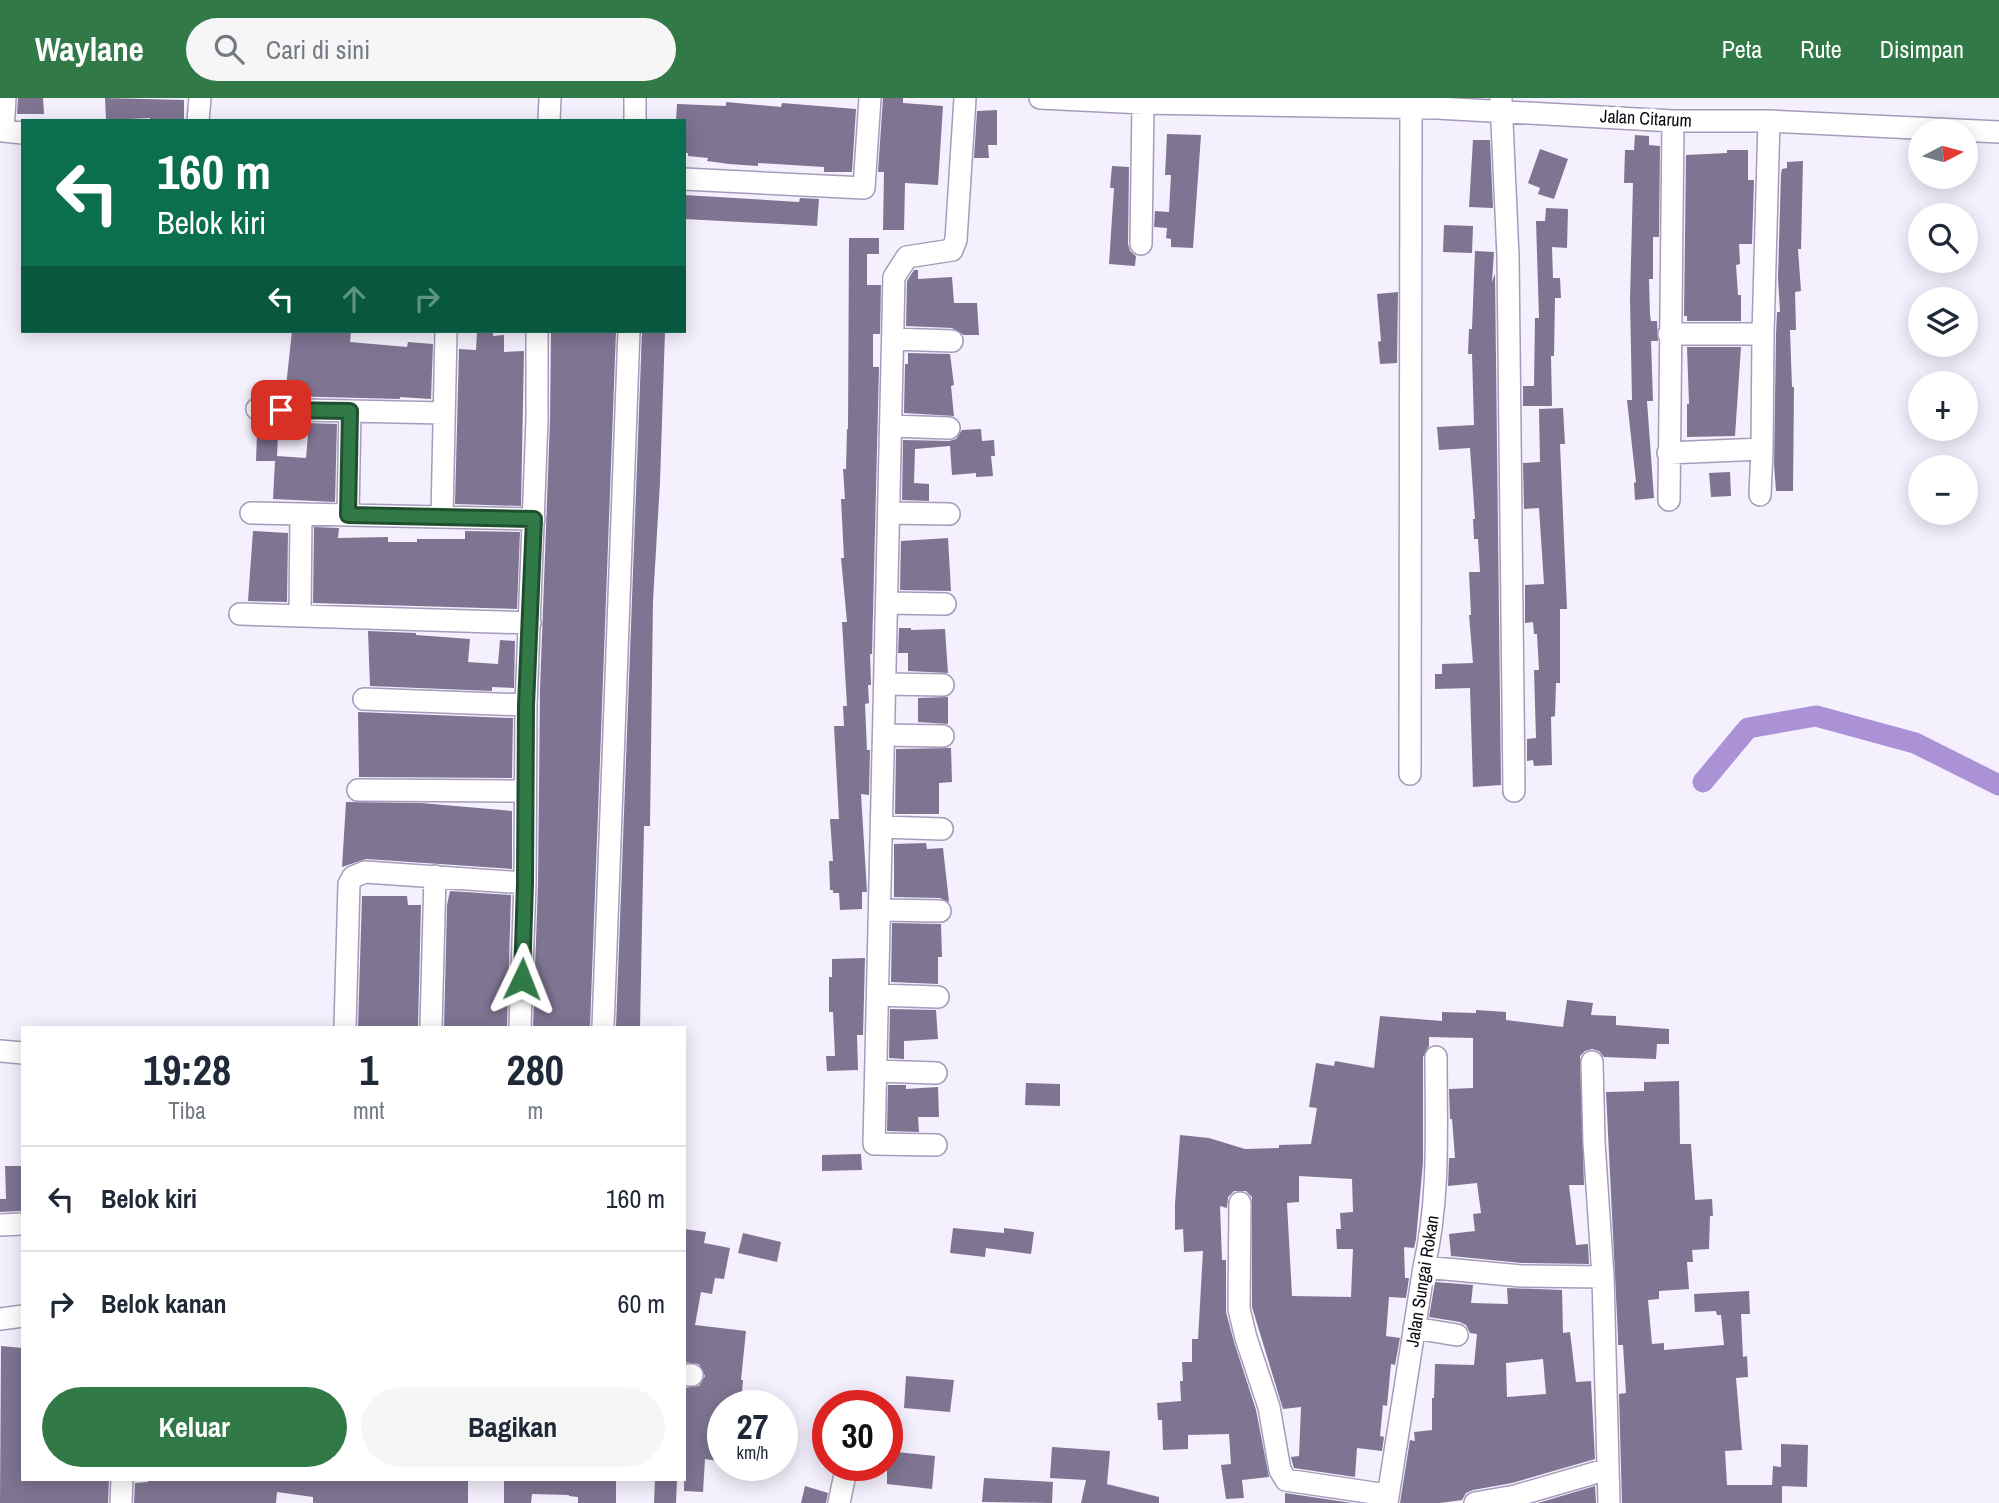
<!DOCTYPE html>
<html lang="id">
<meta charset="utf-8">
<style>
:root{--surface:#fff;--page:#f6f6f7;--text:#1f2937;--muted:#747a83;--line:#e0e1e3;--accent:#317a48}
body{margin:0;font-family:"Archivo Narrow",sans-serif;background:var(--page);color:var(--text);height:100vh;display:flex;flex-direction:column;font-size:26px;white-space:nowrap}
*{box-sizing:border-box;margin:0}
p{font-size:23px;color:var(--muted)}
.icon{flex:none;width:38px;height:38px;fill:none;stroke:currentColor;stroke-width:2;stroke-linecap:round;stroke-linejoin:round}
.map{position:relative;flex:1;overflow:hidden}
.panel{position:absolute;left:21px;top:928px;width:665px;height:455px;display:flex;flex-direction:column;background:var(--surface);border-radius:0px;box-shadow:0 4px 18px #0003}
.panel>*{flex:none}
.guide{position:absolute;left:21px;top:21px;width:665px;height:214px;border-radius:0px;box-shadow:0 4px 18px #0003;background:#0b6e4f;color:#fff;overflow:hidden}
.needle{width:46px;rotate:84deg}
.fabs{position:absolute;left:1908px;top:21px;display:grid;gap:14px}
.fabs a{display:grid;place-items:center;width:70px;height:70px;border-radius:50%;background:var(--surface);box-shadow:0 4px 18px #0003;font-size:35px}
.speed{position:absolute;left:707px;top:1292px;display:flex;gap:14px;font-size:35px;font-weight:700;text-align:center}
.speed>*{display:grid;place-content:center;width:91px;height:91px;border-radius:50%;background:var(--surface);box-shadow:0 4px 18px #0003;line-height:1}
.speed small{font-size:18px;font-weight:400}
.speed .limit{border:10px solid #d22;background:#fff;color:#111}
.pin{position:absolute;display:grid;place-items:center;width:60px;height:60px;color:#fff;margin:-30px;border-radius:14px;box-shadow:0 4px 10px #0006}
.me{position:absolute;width:77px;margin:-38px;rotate:2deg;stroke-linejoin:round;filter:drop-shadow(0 0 5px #0008)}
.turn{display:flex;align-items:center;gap:24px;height:147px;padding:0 21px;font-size:32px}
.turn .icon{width:91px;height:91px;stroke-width:2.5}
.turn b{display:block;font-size:49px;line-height:60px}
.lanes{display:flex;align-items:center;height:66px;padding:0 21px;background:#0003;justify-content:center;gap:35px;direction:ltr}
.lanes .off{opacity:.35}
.eta{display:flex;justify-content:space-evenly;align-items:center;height:119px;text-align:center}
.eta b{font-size:42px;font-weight:800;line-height:49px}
.button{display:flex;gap:14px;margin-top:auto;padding:14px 21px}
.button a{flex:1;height:80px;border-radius:42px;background:var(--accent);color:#fff;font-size:28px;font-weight:800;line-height:80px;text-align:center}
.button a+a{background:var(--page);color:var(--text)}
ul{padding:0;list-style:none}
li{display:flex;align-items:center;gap:21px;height:105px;padding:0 21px;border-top:2px solid var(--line)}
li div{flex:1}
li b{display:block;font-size:26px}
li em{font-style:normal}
header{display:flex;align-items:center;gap:42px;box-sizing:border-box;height:98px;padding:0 35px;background:var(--accent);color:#fff}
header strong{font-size:33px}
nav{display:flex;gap:38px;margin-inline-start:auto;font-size:24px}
.search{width:490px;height:63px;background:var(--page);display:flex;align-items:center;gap:18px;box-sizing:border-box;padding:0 24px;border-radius:38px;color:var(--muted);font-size:26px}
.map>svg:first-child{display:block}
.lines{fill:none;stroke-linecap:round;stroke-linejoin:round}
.canal{stroke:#ab92d7;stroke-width:21}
.building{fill:#7f7593;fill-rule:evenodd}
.minor-casing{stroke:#a69bba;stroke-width:24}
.minor{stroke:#fff;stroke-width:21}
.route-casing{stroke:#204f2f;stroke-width:18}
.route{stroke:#317a48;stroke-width:12}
.labels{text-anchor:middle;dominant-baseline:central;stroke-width:7;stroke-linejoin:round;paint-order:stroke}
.street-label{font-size:18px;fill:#0e0a14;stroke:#fff}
</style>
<header>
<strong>Waylane</strong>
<div class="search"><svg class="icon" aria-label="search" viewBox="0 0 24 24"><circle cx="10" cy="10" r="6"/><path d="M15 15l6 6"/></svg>Cari di sini</div>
<nav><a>Peta</a><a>Rute</a><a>Disimpan</a></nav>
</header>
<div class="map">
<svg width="1999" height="1405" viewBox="0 0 1999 1405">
<rect width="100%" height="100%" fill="#f4f0fd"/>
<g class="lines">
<path class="canal" d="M 1703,684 L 1748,630 L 1816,618 L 1915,645 L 1999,687"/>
</g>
<path class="building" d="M 18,0 L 43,0 L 44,16 L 17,16 Z
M 105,0 L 184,2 L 184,23 L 150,23 L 150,20 L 106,22 Z
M 883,0 L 903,0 L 903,5 L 943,8 L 938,87 L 905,85 L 904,132 L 883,132 L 884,74 L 878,74 Z
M 726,4 L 781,9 L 782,5 L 856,11 L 852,74 L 824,74 L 824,69 L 776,66 L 758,65 L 758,68 L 729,66 L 707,63 L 708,60 L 688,58 L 688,55 L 684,55 L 684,23 L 676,23 L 677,6 L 726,8 Z
M 997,12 L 997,47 L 988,47 L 989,60 L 974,60 L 977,13 Z
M 1167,36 L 1201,37 L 1193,150 L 1171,149 L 1171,141 L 1166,140 L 1167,130 L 1154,129 L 1155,113 L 1169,114 L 1171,77 L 1165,77 Z
M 1635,37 L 1649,38 L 1649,47 L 1660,48 L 1659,139 L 1653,139 L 1653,181 L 1649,181 L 1650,217 L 1651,223 L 1657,223 L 1658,243 L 1651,243 L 1653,303 L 1647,303 L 1654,400 L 1635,402 L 1634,385 L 1636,384 L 1627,302 L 1632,302 L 1630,202 L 1633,85 L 1624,85 L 1625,52 L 1634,52 Z
M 1473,42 L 1490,42 L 1493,110 L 1469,109 Z
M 1540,51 L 1568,61 L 1554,101 L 1538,96 L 1540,90 L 1528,85 Z
M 1727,52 L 1748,52 L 1748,82 L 1754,82 L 1752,146 L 1739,146 L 1740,166 L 1736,167 L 1738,197 L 1741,197 L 1741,223 L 1687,223 L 1687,218 L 1684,218 L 1686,57 L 1727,55 Z
M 1803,63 L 1801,151 L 1798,151 L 1801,193 L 1795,194 L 1796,232 L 1790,232 L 1792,289 L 1794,289 L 1793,393 L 1776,393 L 1774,367 L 1776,236 L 1777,214 L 1780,214 L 1778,180 L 1781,76 L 1782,71 L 1787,70 L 1787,64 Z
M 1112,68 L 1129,69 L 1128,146 L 1130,153 L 1136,158 L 1135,168 L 1109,166 L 1114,90 L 1110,90 Z
M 684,97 L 799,104 L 800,100 L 819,101 L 817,128 L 684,121 Z
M 1546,110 L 1568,111 L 1567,150 L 1552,149 L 1553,180 L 1560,180 L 1561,200 L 1555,200 L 1554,258 L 1551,258 L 1552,308 L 1523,308 L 1523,288 L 1534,288 L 1535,220 L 1539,220 L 1536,123 L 1545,123 Z
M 1444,127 L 1473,128 L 1472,155 L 1443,154 Z
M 849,140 L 879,140 L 879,156 L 867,156 L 867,187 L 881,187 L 880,236 L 873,236 L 873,269 L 879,269 L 872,556 L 870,556 L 871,587 L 868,587 L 869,605 L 865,606 L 867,652 L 870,652 L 869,697 L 861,696 L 867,794 L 862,794 L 862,811 L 840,812 L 839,795 L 833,795 L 833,792 L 830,792 L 829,763 L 833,763 L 830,721 L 839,721 L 834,628 L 844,628 L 843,608 L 847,608 L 842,524 L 847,524 L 841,460 L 844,460 L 841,401 L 845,401 L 843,371 L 846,371 L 847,331 L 848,331 Z
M 1475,153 L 1494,154 L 1492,184 L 1495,176 L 1501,687 L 1473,689 L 1470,590 L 1435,591 L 1435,576 L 1442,576 L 1442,566 L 1473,565 L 1469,517 L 1471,517 L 1469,474 L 1480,474 L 1478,441 L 1474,441 L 1473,421 L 1475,421 L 1470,350 L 1439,352 L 1437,329 L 1474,327 L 1472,256 L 1468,256 L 1469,231 L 1472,231 Z
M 914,172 L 918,172 L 918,181 L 952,179 L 954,205 L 977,205 L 979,237 L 964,237 L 952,230 L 906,228 L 907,183 Z
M 1398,194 L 1397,265 L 1380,266 L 1378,244 L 1381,243 L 1377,196 Z
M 292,233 L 351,234 L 350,244 L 407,249 L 408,244 L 433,246 L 431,301 L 400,299 L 400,301 L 285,298 Z
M 551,233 L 616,233 L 590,929 L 533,929 L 538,785 L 540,592 L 550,322 Z
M 642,233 L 665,233 L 660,384 L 653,503 L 650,728 L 644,728 L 640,929 L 616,929 Z
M 477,234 L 493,234 L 493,238 L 504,237 L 504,254 L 524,253 L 521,408 L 455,406 L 459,251 L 476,252 Z
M 1687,249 L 1741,249 L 1735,338 L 1687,339 L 1687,306 L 1689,306 Z
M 908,255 L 950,256 L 954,287 L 951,288 L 954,318 L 904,315 L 905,266 L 908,266 Z
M 1563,310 L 1565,346 L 1560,346 L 1567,511 L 1560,511 L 1560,585 L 1556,585 L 1555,618 L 1551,619 L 1552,667 L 1534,668 L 1533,662 L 1527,663 L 1527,641 L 1536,640 L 1534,572 L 1539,572 L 1537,536 L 1534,536 L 1533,524 L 1525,525 L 1525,487 L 1544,486 L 1539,410 L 1524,411 L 1523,365 L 1540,364 L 1539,311 Z
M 309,325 L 337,326 L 335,404 L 273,401 L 275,363 L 256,363 L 257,336 L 278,337 L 277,358 L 306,360 Z
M 981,331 L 982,343 L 994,342 L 995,358 L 991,358 L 993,378 L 976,379 L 976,375 L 952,377 L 950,348 L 915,351 L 914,385 L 929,386 L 929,403 L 902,402 L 903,342 L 949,343 L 956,341 L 962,332 Z
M 1730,374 L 1731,398 L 1711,399 L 1709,375 Z
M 314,429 L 339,430 L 338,440 L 388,439 L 388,444 L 417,444 L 417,441 L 465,441 L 465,433 L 520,434 L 517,511 L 313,505 Z
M 253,433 L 288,435 L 287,504 L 248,503 Z
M 948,440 L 951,493 L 900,492 L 901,443 Z
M 899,530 L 911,530 L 911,532 L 945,531 L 948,575 L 908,573 L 908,555 L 898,555 Z
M 368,533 L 416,535 L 416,537 L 470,541 L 468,564 L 498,566 L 500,542 L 515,543 L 514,590 L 492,589 L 492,593 L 370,588 Z
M 948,599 L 948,626 L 918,624 L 918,600 Z
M 358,614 L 513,620 L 512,680 L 359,679 Z
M 951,650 L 952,684 L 939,685 L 939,716 L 895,716 L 896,651 Z
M 346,704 L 421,705 L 512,713 L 512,771 L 366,761 L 342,769 Z
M 926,745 L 927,751 L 943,750 L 949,804 L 940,800 L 894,799 L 894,746 Z
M 450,793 L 511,797 L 507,929 L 444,929 L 447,807 Z
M 362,798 L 407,798 L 408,807 L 421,807 L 418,929 L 358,929 Z
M 892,825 L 941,826 L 942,859 L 938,859 L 938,886 L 891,884 Z
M 865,860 L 863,937 L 857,937 L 858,972 L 827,973 L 826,958 L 835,958 L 833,914 L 829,914 L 829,879 L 832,879 L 832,861 Z
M 1567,902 L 1593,905 L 1591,917 L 1616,918 L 1616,927 L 1669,931 L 1669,946 L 1657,946 L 1656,961 L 1604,959 L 1599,953 L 1592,951 L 1585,953 L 1580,958 L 1584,1087 L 1569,1087 L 1576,1147 L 1588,1146 L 1589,1166 L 1522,1165 L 1451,1158 L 1449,1136 L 1475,1133 L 1473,1116 L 1481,1115 L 1477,1085 L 1448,1088 L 1449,1060 L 1455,1060 L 1452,1021 L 1450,1021 L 1449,991 L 1473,990 L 1473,940 L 1429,939 L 1429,948 L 1423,959 L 1423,1064 L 1416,1141 L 1414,1150 L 1404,1149 L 1405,1180 L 1409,1180 L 1406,1200 L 1389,1199 L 1386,1238 L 1400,1240 L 1395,1267 L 1391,1266 L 1387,1308 L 1383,1307 L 1380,1338 L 1384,1339 L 1382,1353 L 1357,1350 L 1355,1379 L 1294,1370 L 1293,1367 L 1291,1359 L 1299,1358 L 1301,1309 L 1283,1311 L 1252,1209 L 1252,1099 L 1246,1093 L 1234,1093 L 1228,1099 L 1227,1110 L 1220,1108 L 1222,1162 L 1226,1162 L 1226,1214 L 1234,1244 L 1256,1312 L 1269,1379 L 1242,1382 L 1244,1400 L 1226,1401 L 1221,1367 L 1231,1366 L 1229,1336 L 1188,1337 L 1188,1351 L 1163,1352 L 1162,1322 L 1158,1322 L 1157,1305 L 1181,1303 L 1180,1283 L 1183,1283 L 1182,1264 L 1192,1264 L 1192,1241 L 1198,1241 L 1203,1153 L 1184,1154 L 1183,1131 L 1175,1132 L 1175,1106 L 1180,1037 L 1209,1040 L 1245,1051 L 1279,1050 L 1279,1047 L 1311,1046 L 1317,1010 L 1309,1009 L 1316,965 L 1334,968 L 1335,963 L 1374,970 L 1380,918 L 1442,923 L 1442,914 L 1476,915 L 1476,912 L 1506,914 L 1506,922 L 1563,929 ZM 1299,1078 L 1352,1081 L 1353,1114 L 1340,1115 L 1341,1131 L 1336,1131 L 1337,1151 L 1353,1151 L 1351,1199 L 1292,1198 L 1287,1105 L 1299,1104 Z
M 890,911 L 936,912 L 938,941 L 904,943 L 904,961 L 889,960 Z
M 1679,983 L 1680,1046 L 1691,1046 L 1695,1102 L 1712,1101 L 1713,1118 L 1710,1118 L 1709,1151 L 1692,1152 L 1693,1164 L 1687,1164 L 1689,1191 L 1659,1193 L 1659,1201 L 1648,1202 L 1652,1246 L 1664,1245 L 1664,1252 L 1724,1247 L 1721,1217 L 1717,1217 L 1716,1213 L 1695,1214 L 1694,1196 L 1749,1193 L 1750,1216 L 1741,1216 L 1743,1259 L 1747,1258 L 1748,1279 L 1736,1280 L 1742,1352 L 1725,1353 L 1727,1387 L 1772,1387 L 1773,1368 L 1781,1369 L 1781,1346 L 1808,1347 L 1807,1389 L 1782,1388 L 1782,1405 L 1622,1405 L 1619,1296 L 1626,1295 L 1623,1247 L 1618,1247 L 1618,1239 L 1606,994 L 1644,993 L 1644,984 Z
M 1026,985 L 1060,986 L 1060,1008 L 1025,1007 Z
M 888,987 L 906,987 L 906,991 L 938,989 L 939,1019 L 918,1019 L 919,1034 L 887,1033 Z
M 861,1056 L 862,1072 L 822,1073 L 822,1057 Z
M 5,1068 L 23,1068 L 23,1113 L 0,1114 L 0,1101 L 6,1101 Z
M 953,1130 L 1004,1135 L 1004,1130 L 1034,1134 L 1031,1156 L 986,1150 L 985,1159 L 950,1155 Z
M 684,1131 L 706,1134 L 704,1145 L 730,1150 L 724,1181 L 715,1180 L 712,1196 L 701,1194 L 695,1227 L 746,1233 L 741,1282 L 743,1282 L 741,1307 L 720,1309 L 715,1345 L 721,1346 L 718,1363 L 705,1361 L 703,1394 L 684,1393 L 684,1290 L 699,1288 L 705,1278 L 699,1266 L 684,1264 Z
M 743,1135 L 781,1144 L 777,1164 L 738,1155 Z
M 1435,1184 L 1473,1187 L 1471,1205 L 1508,1206 L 1507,1190 L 1562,1192 L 1563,1235 L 1570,1234 L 1576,1284 L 1591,1283 L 1595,1361 L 1512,1385 L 1473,1392 L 1466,1395 L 1462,1402 L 1440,1405 L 1400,1405 L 1410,1342 L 1415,1343 L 1414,1334 L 1432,1332 L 1432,1300 L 1434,1300 L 1435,1266 L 1474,1267 L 1477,1236 L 1470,1235 L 1466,1227 L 1460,1224 L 1429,1219 ZM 1543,1261 L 1546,1296 L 1507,1299 L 1506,1265 Z
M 1,1248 L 23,1250 L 23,1381 L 109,1381 L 108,1405 L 0,1405 Z
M 906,1278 L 954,1282 L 950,1314 L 904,1310 Z
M 1052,1349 L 1110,1353 L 1107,1386 L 1159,1399 L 1159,1405 L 1081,1405 L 1086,1382 L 1050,1380 Z
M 887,1353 L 935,1358 L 932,1391 L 887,1386 Z
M 984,1380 L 1053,1384 L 1052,1405 L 982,1404 Z
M 148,1381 L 468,1381 L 468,1405 L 313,1405 L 313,1399 L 277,1394 L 276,1405 L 134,1405 L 135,1385 L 148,1384 Z
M 504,1381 L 616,1381 L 616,1405 L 578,1405 L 578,1399 L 569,1398 L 569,1397 L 532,1396 L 531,1405 L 504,1405 Z
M 655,1381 L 677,1381 L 676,1405 L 654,1405 Z
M 805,1388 L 828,1395 L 826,1405 L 801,1405 Z
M 1595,1388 L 1596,1405 L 1538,1405 Z
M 1285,1395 L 1352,1405 L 1285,1405 Z"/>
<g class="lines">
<g class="minor-casing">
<path id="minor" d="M 5,0 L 3,33 L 23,35
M 1040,0 L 1143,5 L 1437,10 L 1673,23 L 1769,23 L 1999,34
M 1501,2 L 1508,158 L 1514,693
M 198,23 L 200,0
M 549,23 L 550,0
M 635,23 L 635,0
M 684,81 L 864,90 L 870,0
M 1141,146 L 1143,5
M 1669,236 L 1763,236
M 893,241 L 952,243
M 257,311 L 350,313
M 444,315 L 350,313 L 348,417 L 534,421
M 891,328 L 949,330
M 1668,355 L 1762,351 L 1763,236 L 1769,23
M 1760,397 L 1762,351
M 1669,402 L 1673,23
M 251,415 L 348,417
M 889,415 L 949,416
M 442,419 L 446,233
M 887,505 L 945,506
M 240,516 L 530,525
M 300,517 L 301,416
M 885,586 L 943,587
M 364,601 L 526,607
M 884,637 L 943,638
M 1410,676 L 1411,0
M 358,692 L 525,693
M 882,729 L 942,731
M 880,812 L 940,813
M 878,897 L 938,899
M 345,929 L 349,786 L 353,779 L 365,774 L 525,785
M 431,929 L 435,778
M 520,929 L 525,785 L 526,607 L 537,322 L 537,233
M 603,929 L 629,233
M 0,953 L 23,955
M 1592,964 L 1594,1044 L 1603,1179 L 1609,1405
M 876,973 L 936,975
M 936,1047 L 874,1046 L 894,179 L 907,159 L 952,152 L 956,142 L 965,0
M 1240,1105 L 1239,1211 L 1246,1240 L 1269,1309 L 1280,1372 L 1286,1382 L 1387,1397
M 0,1127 L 23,1126
M 1424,1169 L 1521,1178 L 1603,1179
M 0,1221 L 23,1218
M 1414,1230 L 1457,1237
M 684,1277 L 692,1277
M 121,1405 L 122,1381
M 839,1405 L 844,1381
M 1387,1405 L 1424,1169 C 1440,1100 1436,1030 1436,959
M 1475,1405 L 1515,1398 L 1608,1371"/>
</g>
<use href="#minor" class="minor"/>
</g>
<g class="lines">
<g class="route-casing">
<path id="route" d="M 281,312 L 350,313 L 348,417 L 534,421 L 526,607 L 525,785 L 522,881"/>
</g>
<use href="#route" class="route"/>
</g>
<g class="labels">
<g class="street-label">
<text transform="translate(1646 20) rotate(3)">Jalan Citarum</text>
<text transform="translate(1422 1183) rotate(-81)">Jalan Sungai Rokan</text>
</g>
</g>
</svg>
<div class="fabs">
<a><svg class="needle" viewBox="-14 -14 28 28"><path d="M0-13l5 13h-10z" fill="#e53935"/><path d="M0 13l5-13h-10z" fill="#747a83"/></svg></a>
<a><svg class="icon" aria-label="search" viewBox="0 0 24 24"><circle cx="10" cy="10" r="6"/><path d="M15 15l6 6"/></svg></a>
<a><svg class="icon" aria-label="layers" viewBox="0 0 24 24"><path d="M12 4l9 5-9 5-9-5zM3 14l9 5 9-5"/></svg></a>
<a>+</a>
<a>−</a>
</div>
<div class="speed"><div>27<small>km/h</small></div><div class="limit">30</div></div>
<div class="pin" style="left:281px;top:312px;background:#d93025"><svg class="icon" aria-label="arrive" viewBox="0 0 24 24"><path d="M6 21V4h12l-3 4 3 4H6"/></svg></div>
<svg class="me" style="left:522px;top:881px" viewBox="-20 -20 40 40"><path d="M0-17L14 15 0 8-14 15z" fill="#317a48" stroke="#fff" stroke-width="4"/></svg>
<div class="guide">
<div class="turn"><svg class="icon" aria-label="left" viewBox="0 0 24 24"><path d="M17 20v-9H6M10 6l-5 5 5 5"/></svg><div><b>160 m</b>Belok kiri</div></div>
<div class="lanes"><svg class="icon" aria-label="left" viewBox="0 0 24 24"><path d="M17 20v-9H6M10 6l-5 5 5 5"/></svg><svg class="icon off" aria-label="ahead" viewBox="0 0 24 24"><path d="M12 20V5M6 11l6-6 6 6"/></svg><svg class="icon off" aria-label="right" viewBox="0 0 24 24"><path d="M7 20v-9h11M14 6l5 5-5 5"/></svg></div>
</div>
<section class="panel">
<div class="eta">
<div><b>19:28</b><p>Tiba</p></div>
<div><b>1</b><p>mnt</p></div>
<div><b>280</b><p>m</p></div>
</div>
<ul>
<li><svg class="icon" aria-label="left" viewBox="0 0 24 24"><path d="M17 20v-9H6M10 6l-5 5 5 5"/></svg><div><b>Belok kiri</b></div><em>160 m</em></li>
<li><svg class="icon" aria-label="right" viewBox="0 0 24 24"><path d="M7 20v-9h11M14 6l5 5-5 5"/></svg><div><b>Belok kanan</b></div><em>60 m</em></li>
</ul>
<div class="button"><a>Keluar</a><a>Bagikan</a></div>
</section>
</div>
